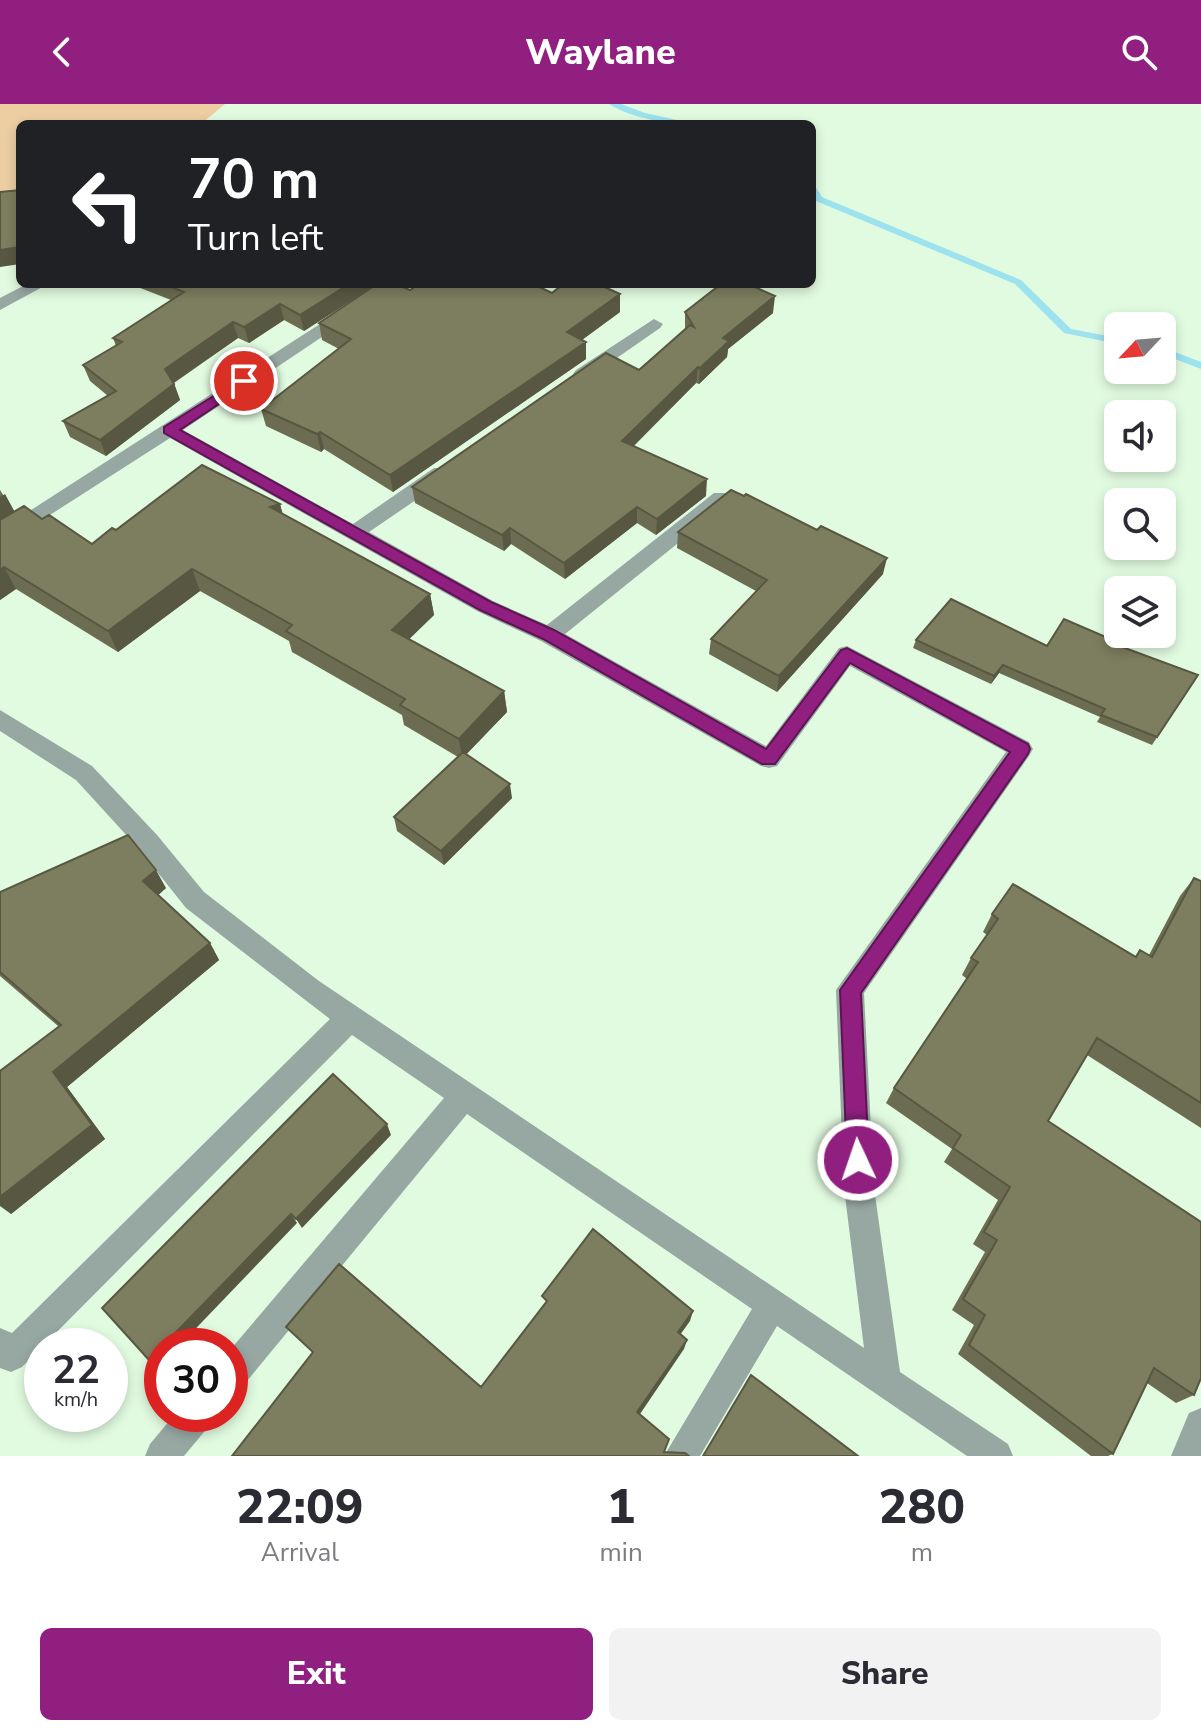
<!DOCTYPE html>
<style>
:root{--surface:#fff;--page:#f2f2f3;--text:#2b2b33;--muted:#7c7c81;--accent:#901f7f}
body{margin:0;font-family:"Nunito Sans",sans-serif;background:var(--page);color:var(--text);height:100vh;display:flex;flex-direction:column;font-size:30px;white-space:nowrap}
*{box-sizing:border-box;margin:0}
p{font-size:26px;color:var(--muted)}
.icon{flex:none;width:44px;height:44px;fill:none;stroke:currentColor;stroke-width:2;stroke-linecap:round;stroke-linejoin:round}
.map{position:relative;height:1352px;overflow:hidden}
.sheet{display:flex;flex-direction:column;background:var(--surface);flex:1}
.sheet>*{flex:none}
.hud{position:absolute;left:16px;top:16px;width:800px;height:168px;border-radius:12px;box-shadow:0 4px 12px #0003;background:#202124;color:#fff;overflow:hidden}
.needle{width:52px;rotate:244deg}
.buttons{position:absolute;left:1104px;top:208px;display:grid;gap:16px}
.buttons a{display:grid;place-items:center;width:72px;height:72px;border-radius:12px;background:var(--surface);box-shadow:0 4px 12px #0003;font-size:40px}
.speed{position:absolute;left:24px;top:1224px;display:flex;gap:16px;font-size:40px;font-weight:700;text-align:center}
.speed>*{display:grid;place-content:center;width:104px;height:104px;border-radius:50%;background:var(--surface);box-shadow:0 4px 12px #0003;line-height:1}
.speed small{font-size:20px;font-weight:400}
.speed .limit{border:12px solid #d22;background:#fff;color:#111}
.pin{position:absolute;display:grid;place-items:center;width:68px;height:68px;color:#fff;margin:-34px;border:4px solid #fff;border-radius:50%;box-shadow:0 2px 8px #0007}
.me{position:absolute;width:88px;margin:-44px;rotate:357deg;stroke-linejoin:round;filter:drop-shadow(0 0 6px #0008)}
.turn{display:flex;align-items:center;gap:28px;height:168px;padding:0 40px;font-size:36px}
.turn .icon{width:104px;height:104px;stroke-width:2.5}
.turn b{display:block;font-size:56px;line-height:68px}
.eta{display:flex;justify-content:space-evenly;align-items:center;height:136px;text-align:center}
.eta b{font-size:48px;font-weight:800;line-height:56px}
.primary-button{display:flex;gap:16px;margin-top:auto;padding:16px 40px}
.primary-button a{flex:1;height:92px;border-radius:12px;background:var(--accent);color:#fff;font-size:32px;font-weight:800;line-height:92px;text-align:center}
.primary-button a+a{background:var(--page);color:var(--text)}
header{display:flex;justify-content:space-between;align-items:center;height:104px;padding:0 40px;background:var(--accent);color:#fff;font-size:36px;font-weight:800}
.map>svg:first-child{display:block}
.green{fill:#edcea2}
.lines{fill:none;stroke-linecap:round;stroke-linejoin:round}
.stream{fill:#9ce2ef;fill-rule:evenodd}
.minor{fill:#97a8a3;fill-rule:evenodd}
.wall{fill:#6c6c52}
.shaded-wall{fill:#585842}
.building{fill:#7d7e5f;stroke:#585842;stroke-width:2}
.route{fill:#901f7f;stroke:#5e1453;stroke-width:2}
</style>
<header><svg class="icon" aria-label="back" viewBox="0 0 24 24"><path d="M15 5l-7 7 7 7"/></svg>Waylane<svg class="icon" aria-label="search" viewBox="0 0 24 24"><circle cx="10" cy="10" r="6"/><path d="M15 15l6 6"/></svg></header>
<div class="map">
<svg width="1201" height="1352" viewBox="0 0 1201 1352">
<rect width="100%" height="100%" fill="#e1fbe0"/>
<path class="green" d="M 0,0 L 225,0 L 201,20 L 20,20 L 20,113 L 0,114 Z"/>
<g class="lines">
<path class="stream" d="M 609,0 L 621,0 L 645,9 L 696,20 C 668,20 633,15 609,0 Z
M 812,81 L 815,82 L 822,93 L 1021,176 L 1071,225 L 1118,234 L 1118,240 L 1064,229 L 1015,180 L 816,97 L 812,91 Z
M 1162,243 L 1201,258 L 1201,265 L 1162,250 Z"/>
<path class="minor" d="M 27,180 L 48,180 L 0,206 L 0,194 Z
M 382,180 L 401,180 L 183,326 L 353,420 L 434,364 L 448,364 L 451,369 L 448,374 L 369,428 L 493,497 L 547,521 L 714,389 L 728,389 L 731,394 L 728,399 L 565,530 L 766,642 L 839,544 L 847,542 L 1029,638 L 1033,645 L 1029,652 L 864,889 L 874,1084 L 900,1268 L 1008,1340 L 1013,1352 L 967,1352 L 777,1222 L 700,1352 L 664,1352 L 752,1205 L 467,1010 L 242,1283 L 230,1287 L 230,1246 L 444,994 L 352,931 L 22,1263 L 11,1268 L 0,1264 L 0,1224 L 12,1229 L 330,915 L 186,804 L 139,745 L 76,676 L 0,627 L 0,606 L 92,662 L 157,731 L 204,788 L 319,877 L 864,1244 L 844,1084 L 836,886 L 1006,648 L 850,562 L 777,662 L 769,664 L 761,662 L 541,537 L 477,507 L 170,334 L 0,443 L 0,426 Z
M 654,215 L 663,220 L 660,224 L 588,274 L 576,274 L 573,270 L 576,266 Z
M 1201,1304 L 1201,1352 L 1171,1352 L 1189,1309 Z
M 175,1310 L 214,1310 L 209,1322 L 184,1352 L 145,1352 L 150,1340 Z"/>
</g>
<path class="wall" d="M 130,180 L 368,180 L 369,185 L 304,227 L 284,216 L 249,239 L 238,234 L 174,279 L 180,296 L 106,352 L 70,333 L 63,317 L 108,292 L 90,277 L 83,261 L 116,242 L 113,234 L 171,196 Z
M 410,186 L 620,190 L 620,208 L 582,236 L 586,255 L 393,388 L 324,345 L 321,348 L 266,322 L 261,305 L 339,245 L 322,236 L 319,219 Z
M 685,208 L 773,209 L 728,245 L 727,253 L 699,280 L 696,279 L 634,342 L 706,392 L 656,431 L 637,419 L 565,475 L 511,440 L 504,447 L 415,399 L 412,383 L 639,266 L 685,226 Z
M 0,386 L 14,408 L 42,415 L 92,440 L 116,426 L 280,400 L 282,409 L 430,490 L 434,511 L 409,535 L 504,587 L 507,608 L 466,650 L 512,694 L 444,761 L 397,727 L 394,713 L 458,653 L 404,621 L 402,611 L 292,548 L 289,537 L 200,487 L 118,548 L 16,485 L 0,496 Z
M 817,426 L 883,470 L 777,588 L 709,550 L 711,535 L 756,487 L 677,444 L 678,428 Z
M 916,536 L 1047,542 L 1106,537 L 1198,571 L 1152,641 L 1097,618 L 1100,613 L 999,569 L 991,580 L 913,544 Z
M 1194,774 L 1201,777 L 1201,1024 L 1087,951 L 1048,1017 L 1194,1291 L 1176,1299 L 1147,1279 L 1113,1350 L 1108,1352 L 1091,1352 L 958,1250 L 974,1221 L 952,1206 L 985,1148 L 973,1140 L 998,1096 L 944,1058 L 952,1045 L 886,999 L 894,984 L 967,875 L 962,871 L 971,854 L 987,831 L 983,828 L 992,810 L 1135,853 L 1140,846 L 1149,851 L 1180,792 Z
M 166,784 L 158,791 L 210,839 L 219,856 L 67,983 L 105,1035 L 11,1110 L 58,922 L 0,872 L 0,788 Z"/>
<path class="shaded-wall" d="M 20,143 L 20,160 L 0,163 L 0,146 Z
M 349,180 L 368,180 L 369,185 L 304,227 L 300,211 Z
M 620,190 L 620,208 L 568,246 L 567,228 Z
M 775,192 L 773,209 L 728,245 L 727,253 L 699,280 L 700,264 L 723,234 Z
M 280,200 L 284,216 L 249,239 L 244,223 Z
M 233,218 L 238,234 L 170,281 L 165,265 Z
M 586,238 L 586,255 L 393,388 L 390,371 Z
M 698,263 L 696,279 L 622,353 L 622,337 Z
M 174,280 L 180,296 L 106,352 L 100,336 Z
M 320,328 L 324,345 L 321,348 L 317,330 Z
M 707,375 L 706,392 L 656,431 L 657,415 Z
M 5,390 L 17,412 L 0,422 L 0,393 Z
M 280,400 L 286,422 L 270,403 Z
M 637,403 L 637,419 L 565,475 L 564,459 Z
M 510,424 L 511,440 L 504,447 L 502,431 Z
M 887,454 L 883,470 L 777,588 L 779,572 Z
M 4,463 L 16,485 L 0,496 L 0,466 Z
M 192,465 L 200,487 L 118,548 L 108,527 Z
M 430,490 L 434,511 L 397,547 L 392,526 Z
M 1003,561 L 999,569 L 991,580 L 994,572 Z
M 504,587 L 507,608 L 462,655 L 459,635 Z
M 510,680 L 512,694 L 444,761 L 441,747 Z
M 156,766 L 166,784 L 154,795 L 143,777 Z
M 210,839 L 219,856 L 67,983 L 105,1035 L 11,1110 L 0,1102 L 0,1093 L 53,968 Z
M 387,1020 L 391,1031 L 302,1124 L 296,1115 Z
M 291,1110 L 297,1119 L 179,1242 L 163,1242 Z
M 693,1207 L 690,1217 L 675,1238 L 678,1228 Z
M 687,1236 L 684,1245 L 636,1316 L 637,1308 Z
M 162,1243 L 162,1260 L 159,1263 L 149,1256 Z"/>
<path class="building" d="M 179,17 L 186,20 L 172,20 Z
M 20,86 L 20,143 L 0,146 L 0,88 Z
M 164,180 L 349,180 L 300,211 L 280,200 L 244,223 L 233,218 L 165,265 L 174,280 L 100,336 L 63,317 L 116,287 L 83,261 L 122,238 L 113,234 L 184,188 Z
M 377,180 L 396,180 L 410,186 L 419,180 L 533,180 L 552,189 L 563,180 L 598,180 L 620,190 L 567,228 L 586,238 L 390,371 L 320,328 L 317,330 L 261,305 L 351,235 L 319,219 Z
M 721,180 L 748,180 L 775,192 L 723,234 L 729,237 L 700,264 L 698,263 L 622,337 L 707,375 L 657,415 L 637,403 L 564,459 L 510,424 L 502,431 L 412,383 L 606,249 L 639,266 L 690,221 L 694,223 L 685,208 Z
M 202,361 L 280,400 L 270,403 L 430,490 L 392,526 L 504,587 L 459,635 L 400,601 L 405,595 L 286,527 L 292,521 L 192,465 L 108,527 L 4,463 L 0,466 L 0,416 L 24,402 L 42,415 L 49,411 L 92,440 L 112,424 L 116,426 Z
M 731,386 L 744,392 L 746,390 L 817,426 L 821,422 L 887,454 L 779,572 L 711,535 L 767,476 L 678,428 Z
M 951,495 L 1047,542 L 1064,515 L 1108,534 L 1106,537 L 1198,571 L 1157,633 L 1101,611 L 1105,605 L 1003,561 L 994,572 L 916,536 Z
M 463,648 L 510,680 L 441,747 L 394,713 Z
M 128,731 L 156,766 L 143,777 L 210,839 L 53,968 L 92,1021 L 0,1093 L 0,967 L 61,921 L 0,868 L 0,788 Z
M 1194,774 L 1201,777 L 1201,999 L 1097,934 L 1048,1017 L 1201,1118 L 1201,1274 L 1194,1291 L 1154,1264 L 1113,1350 L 969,1241 L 985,1211 L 963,1195 L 997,1136 L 984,1128 L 1010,1083 L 953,1044 L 961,1031 L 894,984 L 978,858 L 971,854 L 998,815 L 992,810 L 1013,780 L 1136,853 L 1140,846 L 1152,853 Z
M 333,970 L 387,1020 L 296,1115 L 291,1110 L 149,1256 L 102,1204 Z
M 593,1125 L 693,1207 L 678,1228 L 687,1236 L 637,1308 L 669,1335 L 664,1348 L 685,1349 L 689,1352 L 232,1352 L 313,1248 L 286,1223 L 339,1160 L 481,1283 L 547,1197 L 542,1192 Z
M 751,1271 L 858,1352 L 703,1352 Z"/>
<path class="route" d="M 244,273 L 249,274 L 249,280 L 180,326 L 491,498 L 554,526 L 766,645 L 841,546 L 847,544 L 1028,640 L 1030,645 L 1028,650 L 861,889 L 869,1056 L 866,1063 L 858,1067 L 850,1063 L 847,1056 L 840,886 L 1010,648 L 850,559 L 775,660 L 762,660 L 543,535 L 480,506 L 164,329 L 164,323 Z"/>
</svg>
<div class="buttons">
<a><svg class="needle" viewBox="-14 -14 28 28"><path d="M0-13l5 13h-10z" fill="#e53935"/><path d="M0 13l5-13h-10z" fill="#7c7c81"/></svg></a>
<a><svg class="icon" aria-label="sound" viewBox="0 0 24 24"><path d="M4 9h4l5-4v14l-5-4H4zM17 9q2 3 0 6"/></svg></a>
<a><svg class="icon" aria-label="search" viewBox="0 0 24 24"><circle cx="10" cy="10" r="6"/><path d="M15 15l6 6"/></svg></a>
<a><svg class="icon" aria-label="layers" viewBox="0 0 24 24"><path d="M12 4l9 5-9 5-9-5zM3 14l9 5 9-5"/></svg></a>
</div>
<div class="speed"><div>22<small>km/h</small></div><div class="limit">30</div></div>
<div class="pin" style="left:244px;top:277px;background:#d93025"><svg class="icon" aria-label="arrive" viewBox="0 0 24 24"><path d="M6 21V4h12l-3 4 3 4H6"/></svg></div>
<svg class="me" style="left:858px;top:1056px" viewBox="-20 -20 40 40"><circle r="17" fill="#901f7f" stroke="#fff" stroke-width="3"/><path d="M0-11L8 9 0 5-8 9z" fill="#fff"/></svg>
<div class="hud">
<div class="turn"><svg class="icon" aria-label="left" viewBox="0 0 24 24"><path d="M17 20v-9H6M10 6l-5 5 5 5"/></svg><div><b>70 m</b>Turn left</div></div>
</div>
</div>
<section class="sheet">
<div class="eta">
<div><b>22:09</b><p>Arrival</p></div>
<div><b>1</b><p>min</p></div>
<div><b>280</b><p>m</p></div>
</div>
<div class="primary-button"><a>Exit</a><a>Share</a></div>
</section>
